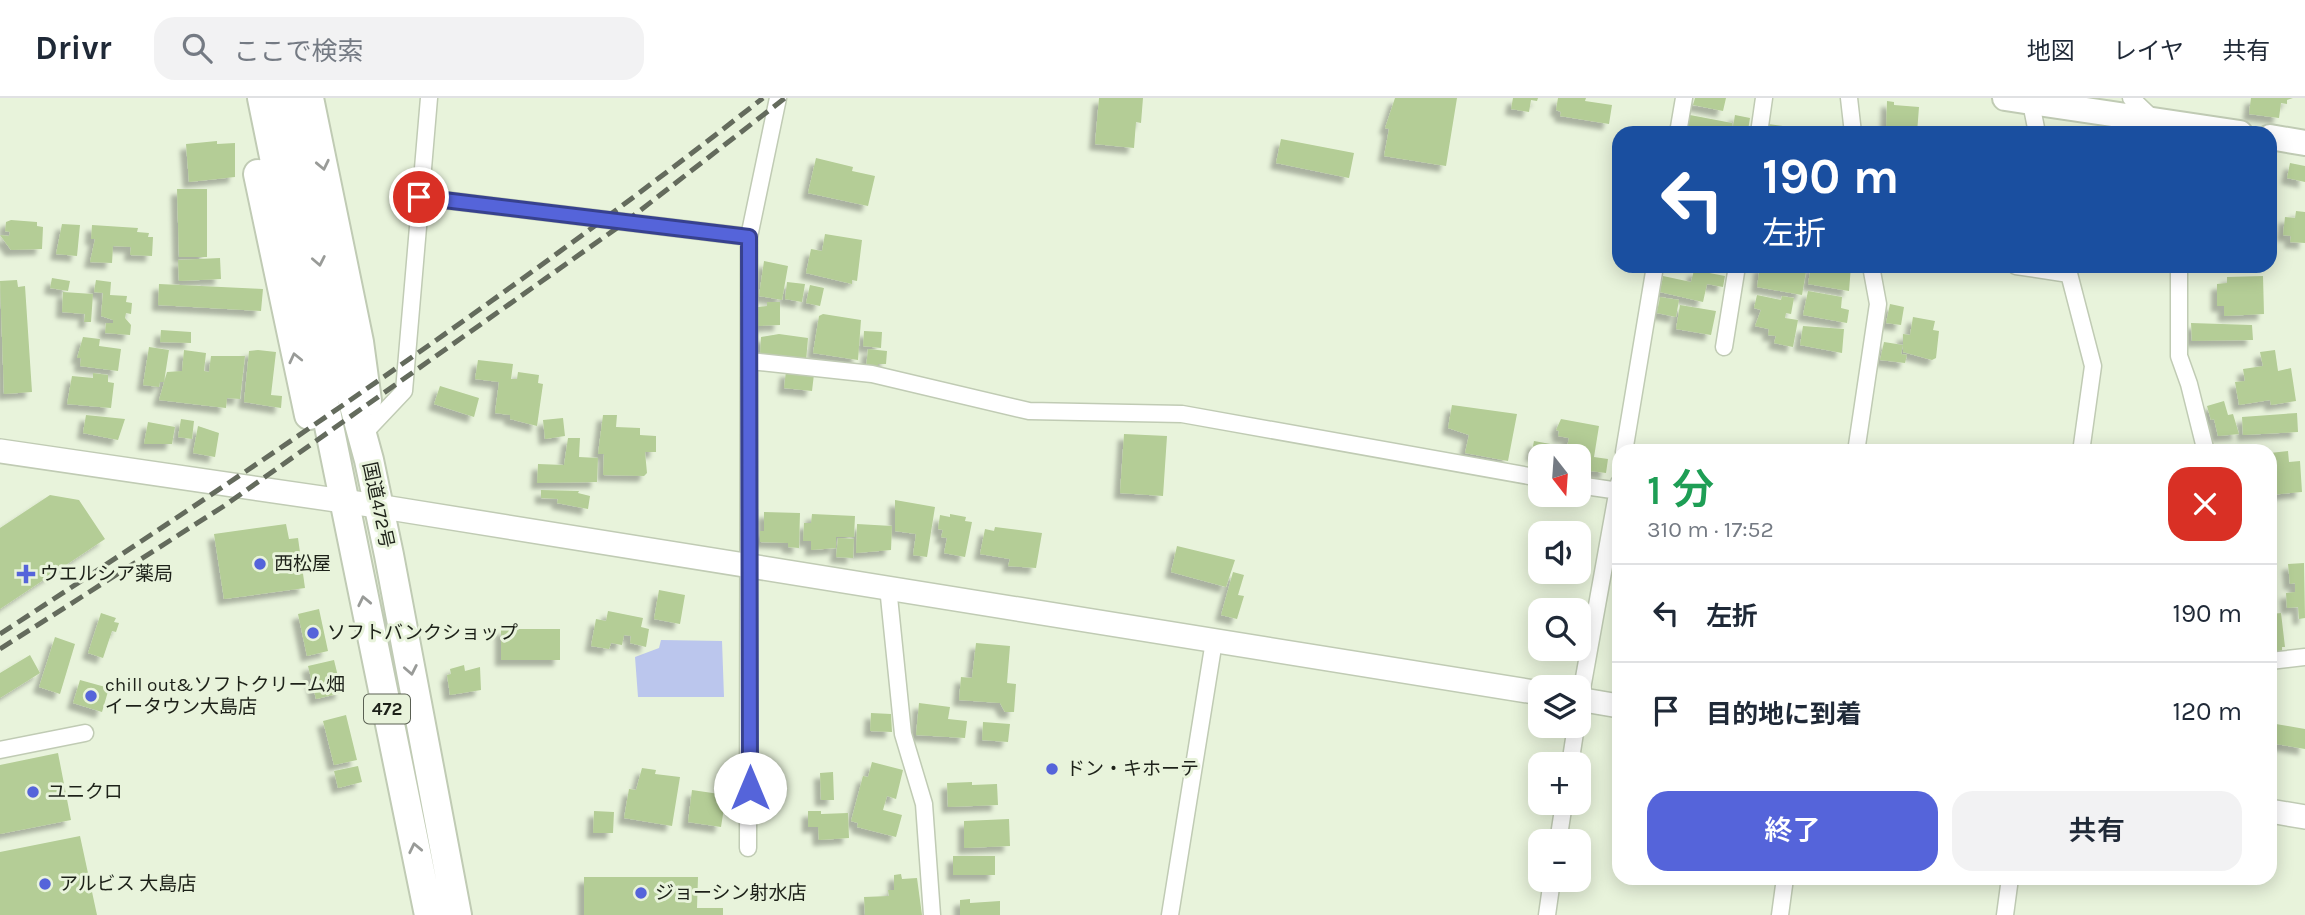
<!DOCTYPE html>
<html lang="ja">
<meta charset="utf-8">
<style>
:root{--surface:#fff;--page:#f2f2f3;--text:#1f2937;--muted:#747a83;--line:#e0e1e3;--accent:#5564da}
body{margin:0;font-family:Karla,"Noto Sans JP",sans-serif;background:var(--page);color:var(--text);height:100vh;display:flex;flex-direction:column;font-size:26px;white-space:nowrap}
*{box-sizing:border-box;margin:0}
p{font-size:23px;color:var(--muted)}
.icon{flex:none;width:38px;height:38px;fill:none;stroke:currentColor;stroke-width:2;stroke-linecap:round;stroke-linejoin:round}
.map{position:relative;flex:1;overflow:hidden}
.sheet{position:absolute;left:1612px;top:346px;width:665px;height:441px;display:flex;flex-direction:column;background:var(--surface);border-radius:21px;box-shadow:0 4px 18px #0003}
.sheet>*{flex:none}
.guide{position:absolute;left:1612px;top:28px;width:665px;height:147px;border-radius:21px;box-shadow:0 4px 18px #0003;background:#1a4fa0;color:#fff;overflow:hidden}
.needle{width:46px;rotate:163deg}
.tools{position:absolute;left:1528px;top:346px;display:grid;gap:14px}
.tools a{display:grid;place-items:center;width:63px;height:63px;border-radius:14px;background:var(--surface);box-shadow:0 4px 18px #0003;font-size:35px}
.pin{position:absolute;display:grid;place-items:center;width:60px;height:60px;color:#fff;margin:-30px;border:4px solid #fff;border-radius:50%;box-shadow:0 2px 7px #0007}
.me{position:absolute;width:77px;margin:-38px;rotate:0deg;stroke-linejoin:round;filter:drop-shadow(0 0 5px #0008)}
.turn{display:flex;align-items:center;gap:24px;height:147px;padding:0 35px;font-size:32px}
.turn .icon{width:91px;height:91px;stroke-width:2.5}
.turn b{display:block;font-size:49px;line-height:60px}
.round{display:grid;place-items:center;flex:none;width:74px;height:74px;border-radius:21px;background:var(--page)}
.head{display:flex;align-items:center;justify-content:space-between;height:119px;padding:0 35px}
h1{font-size:42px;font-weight:600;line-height:52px;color:#1e9e55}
.action{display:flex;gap:14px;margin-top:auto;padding:14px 35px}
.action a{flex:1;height:80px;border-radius:21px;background:var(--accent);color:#fff;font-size:28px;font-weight:600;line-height:80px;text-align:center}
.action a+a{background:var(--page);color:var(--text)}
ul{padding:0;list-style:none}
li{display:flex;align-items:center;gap:21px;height:98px;padding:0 35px;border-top:2px solid var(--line)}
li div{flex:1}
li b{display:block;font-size:26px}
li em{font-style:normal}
header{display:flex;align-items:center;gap:42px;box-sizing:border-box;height:98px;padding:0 35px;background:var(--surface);border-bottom:2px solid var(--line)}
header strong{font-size:33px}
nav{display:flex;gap:38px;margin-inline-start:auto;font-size:24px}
.search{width:490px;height:63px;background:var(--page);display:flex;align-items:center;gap:18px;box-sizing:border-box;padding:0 24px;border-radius:21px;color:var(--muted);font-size:26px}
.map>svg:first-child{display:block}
.green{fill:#bbc6ed}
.building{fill:#b4cd96;filter:url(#shadow)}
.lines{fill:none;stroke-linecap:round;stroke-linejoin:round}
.street-casing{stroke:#c0cbb4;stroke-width:19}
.secondary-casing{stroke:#c0cbb4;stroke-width:26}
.primary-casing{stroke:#c0cbb4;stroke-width:28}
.highway-casing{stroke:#c0cbb4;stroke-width:32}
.street{stroke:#fff;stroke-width:16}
.secondary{stroke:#fff;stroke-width:23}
.primary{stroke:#fff;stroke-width:24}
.highway{stroke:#fff;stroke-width:28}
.rail{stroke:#646b5d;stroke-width:5;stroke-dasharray:14 7;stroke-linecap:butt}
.oneway{stroke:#999b98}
.route-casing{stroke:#37418e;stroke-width:18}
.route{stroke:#5564da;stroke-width:12}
.poi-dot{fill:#5564da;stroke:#e8f3db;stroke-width:2.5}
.labels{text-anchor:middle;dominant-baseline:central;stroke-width:6;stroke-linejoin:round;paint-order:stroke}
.shield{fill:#e8f3db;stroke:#5a6053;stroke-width:2}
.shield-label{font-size:18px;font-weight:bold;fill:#1d2119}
.street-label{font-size:19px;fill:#1d2119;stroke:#e8f3db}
.poi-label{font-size:19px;fill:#1d2119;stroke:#e8f3db;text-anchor:start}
</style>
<header>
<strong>Drivr</strong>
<div class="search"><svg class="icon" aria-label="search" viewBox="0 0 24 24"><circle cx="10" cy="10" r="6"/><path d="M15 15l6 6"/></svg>ここで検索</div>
<nav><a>地図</a><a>レイヤ</a><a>共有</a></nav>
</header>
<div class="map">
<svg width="2305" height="817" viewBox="0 0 2305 817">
<defs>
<filter id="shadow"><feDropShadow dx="-6" dy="6" stdDeviation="2" flood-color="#0004"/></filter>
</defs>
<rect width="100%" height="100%" fill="#e8f3db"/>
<path class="green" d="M 661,542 L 722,543 L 724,599 L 638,599 L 635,559 L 659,550 Z"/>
<path class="building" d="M 1099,0 L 1143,0 L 1141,25 L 1136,24 L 1134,50 L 1095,46 Z
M 1395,0 L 1457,0 L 1446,68 L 1384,58 L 1389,31 L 1385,30 Z
M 1513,0 L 1538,0 L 1537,3 L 1531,2 L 1529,14 L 1511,11 Z
M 1558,0 L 1586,0 L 1585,3 L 1612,7 L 1609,26 L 1560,18 L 1561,14 L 1556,12 Z
M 1695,0 L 1726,0 L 1723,13 L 1693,7 Z
M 2251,0 L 2293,0 L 2287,2 L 2287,6 L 2281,5 L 2279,20 L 2249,16 Z
M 1887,3 L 1894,4 L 1894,7 L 1919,9 L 1917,35 L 1886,35 Z
M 1690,17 L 1732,25 L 1733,35 L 1687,35 Z
M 1735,17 L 1750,20 L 1748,32 L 1733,29 Z
M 1768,26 L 1783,28 L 1782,35 L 1767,35 Z
M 1281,41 L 1354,55 L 1349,80 L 1276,65 Z
M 217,43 L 217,46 L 235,45 L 235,79 L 189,84 L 186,46 Z
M 816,60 L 853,69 L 852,73 L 875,78 L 868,108 L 808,95 Z
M 2290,65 L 2305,68 L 2305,84 L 2287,80 Z
M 177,91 L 207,91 L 207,159 L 179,159 Z
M 2296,113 L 2305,114 L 2305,145 L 2290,144 L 2291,138 L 2283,137 L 2285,119 L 2295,120 Z
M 11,122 L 37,124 L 37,128 L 43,129 L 42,151 L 11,152 L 0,137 L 9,138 L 10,134 L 5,133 L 6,124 Z
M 62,126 L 80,127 L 77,158 L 56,156 Z
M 92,127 L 138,130 L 137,134 L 149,135 L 148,139 L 153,139 L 152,158 L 130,157 L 131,149 L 113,148 L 112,165 L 90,164 L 95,141 L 91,141 Z
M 825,136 L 862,142 L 857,183 L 852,182 L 852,186 L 806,175 L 811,151 L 822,153 Z
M 220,160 L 221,181 L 179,183 L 178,162 Z
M 764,163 L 788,168 L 782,202 L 759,198 Z
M 1760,168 L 1807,168 L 1802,197 L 1757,189 Z
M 1811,168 L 1851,168 L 1849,193 L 1808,186 Z
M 1694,172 L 1725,178 L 1723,189 L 1707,186 L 1703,204 L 1660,194 L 1663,178 L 1691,184 Z
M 2263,178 L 2264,216 L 2224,218 L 2224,208 L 2217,208 L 2217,186 L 2227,185 L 2227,179 Z
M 52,180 L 70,183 L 68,193 L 50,190 Z
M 17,182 L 18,189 L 25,188 L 32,294 L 4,296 L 0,183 Z
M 96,182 L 111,184 L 110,197 L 127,198 L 126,204 L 132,205 L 131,216 L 126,215 L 125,220 L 131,227 L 130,237 L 105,235 L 106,225 L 113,225 L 113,222 L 101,218 L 103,195 L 94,194 Z
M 787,184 L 805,186 L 802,204 L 785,201 Z
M 159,186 L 263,191 L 261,213 L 158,207 Z
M 810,187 L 824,190 L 820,208 L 806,205 Z
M 1808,193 L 1842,199 L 1841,210 L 1849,212 L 1847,225 L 1803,217 Z
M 63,194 L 93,196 L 91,224 L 84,224 L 85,216 L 62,214 Z
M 1757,197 L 1781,202 L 1782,198 L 1794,200 L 1791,216 L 1786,215 L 1785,220 L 1798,222 L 1793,249 L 1774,245 L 1776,238 L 1768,237 L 1769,231 L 1755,228 L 1761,212 L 1754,210 Z
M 1660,199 L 1679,202 L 1676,219 L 1657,215 Z
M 767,204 L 780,204 L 780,227 L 758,228 L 758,209 L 767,208 Z
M 1890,206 L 1904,209 L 1901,227 L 1886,225 Z
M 1680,207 L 1716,213 L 1711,237 L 1676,231 Z
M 823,216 L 861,222 L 858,262 L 813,255 L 819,218 Z
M 1913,219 L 1935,223 L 1933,232 L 1939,233 L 1936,260 L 1932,262 L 1903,254 L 1903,236 L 1910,237 Z
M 2191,225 L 2252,227 L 2253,242 L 2192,243 Z
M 1803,228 L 1844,231 L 1842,255 L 1800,247 Z
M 161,232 L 191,234 L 191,245 L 160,244 Z
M 864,233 L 882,234 L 881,250 L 863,248 Z
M 779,236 L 808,240 L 806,263 L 760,259 L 761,239 Z
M 83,239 L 100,241 L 99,248 L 121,251 L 118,273 L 80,268 L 81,260 L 77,260 Z
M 1884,244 L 1903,247 L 1901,256 L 1907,257 L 1905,265 L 1880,262 Z
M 149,249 L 169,252 L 164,284 L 160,284 L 159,289 L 143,287 Z
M 868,251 L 887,253 L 886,266 L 878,266 L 878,271 L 866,270 Z
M 184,252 L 206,255 L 204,273 L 209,274 L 211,258 L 245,258 L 240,301 L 227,300 L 226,310 L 159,302 L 167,274 L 182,273 Z
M 258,252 L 276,254 L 271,297 L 282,298 L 281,310 L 244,304 L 249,253 Z
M 2275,252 L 2278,273 L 2291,270 L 2296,303 L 2271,307 L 2270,302 L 2239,307 L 2235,284 L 2245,283 L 2243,271 L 2263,268 L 2260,254 Z
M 478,262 L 513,266 L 511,281 L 517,281 L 518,274 L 539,277 L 538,285 L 543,286 L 537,328 L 510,321 L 510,317 L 495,315 L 499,284 L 475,281 Z
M 786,273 L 814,276 L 812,293 L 784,290 Z
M 93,275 L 108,277 L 108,284 L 114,285 L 111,310 L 67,306 L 72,278 L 93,280 Z
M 440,288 L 479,300 L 474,319 L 434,306 Z
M 2224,303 L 2228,317 L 2233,316 L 2239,336 L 2218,338 L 2214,321 L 2211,322 L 2207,308 Z
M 1452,307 L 1517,316 L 1508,363 L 1465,355 L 1469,337 L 1448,330 Z
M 2297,315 L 2298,334 L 2243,337 L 2242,319 Z
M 86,317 L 125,321 L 118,342 L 83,335 Z
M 603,317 L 617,317 L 616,329 L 640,330 L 640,337 L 656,338 L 656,354 L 645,354 L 647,375 L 644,378 L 603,377 L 604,356 L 598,356 Z
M 563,320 L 565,338 L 545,341 L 543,322 Z
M 181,321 L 194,323 L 192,341 L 178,339 Z
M 1561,321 L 1599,328 L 1594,359 L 1608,361 L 1606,375 L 1591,373 L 1590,380 L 1578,378 L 1578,359 L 1531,357 L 1534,343 L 1567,349 L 1569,340 L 1558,338 L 1559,333 L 1556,332 Z
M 148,324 L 175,329 L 172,346 L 144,346 Z
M 198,328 L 219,335 L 215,359 L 193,355 Z
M 1124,336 L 1167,338 L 1163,398 L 1120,395 Z
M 568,340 L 580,340 L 579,359 L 598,360 L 597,384 L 537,385 L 538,366 L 564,367 Z
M 2288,353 L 2289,364 L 2300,363 L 2302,394 L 2270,397 L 2270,355 Z
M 541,392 L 579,393 L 578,395 L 590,398 L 588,411 L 557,405 L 558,401 L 541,400 Z
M 50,397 L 79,402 L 105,441 L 0,511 L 0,430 Z
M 895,402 L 935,409 L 927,459 L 913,457 L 916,436 L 895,433 Z
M 764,414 L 800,415 L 799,450 L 788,449 L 788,445 L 760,444 L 760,433 L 764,433 Z
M 812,416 L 855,418 L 854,439 L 836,439 L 836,450 L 811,452 L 811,443 L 803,443 L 804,425 L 811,425 Z
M 950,416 L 966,419 L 965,423 L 972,424 L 965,459 L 944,455 L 947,440 L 941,439 L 943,432 L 938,431 L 940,417 L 950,419 Z
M 286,426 L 289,441 L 298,440 L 305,490 L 224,501 L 214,436 Z
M 857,426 L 892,428 L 891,452 L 856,455 Z
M 995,429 L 1042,435 L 1036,470 L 1008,468 L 1010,461 L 980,456 L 985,431 L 994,433 Z
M 838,440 L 854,441 L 853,460 L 836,459 Z
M 1177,448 L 1235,462 L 1226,489 L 1171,474 Z
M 2304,465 L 2305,520 L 2299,521 L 2298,509 L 2287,510 L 2286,495 L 2295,494 L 2295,485 L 2290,486 L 2288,466 Z
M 1233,474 L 1244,477 L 1238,497 L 1244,498 L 1237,521 L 1221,517 Z
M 659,492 L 685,497 L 680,526 L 654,521 Z
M 319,511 L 328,553 L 307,558 L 298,516 Z
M 608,513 L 643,520 L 641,529 L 649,531 L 646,549 L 630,545 L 631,538 L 624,537 L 622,547 L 611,545 L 609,551 L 591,548 L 596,521 L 606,523 Z
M 101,515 L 116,520 L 114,524 L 119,525 L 116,534 L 112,533 L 103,560 L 88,555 Z
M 2281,515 L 2285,549 L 2282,549 L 2282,554 L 2270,555 L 2270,516 Z
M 501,531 L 560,531 L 560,562 L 501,562 Z
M 55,539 L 75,546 L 60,596 L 39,589 Z
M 976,545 L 1010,548 L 1007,585 L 1016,586 L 1014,614 L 1005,614 L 1000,605 L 959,602 L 961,579 L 972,580 Z
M 30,557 L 40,575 L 0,600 L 0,575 Z
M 334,562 L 342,595 L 316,601 L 308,568 Z
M 464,567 L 465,573 L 480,569 L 481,592 L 450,597 L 447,577 L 451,576 L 450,571 Z
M 80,582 L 109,590 L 102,614 L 73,605 Z
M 919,605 L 950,609 L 948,621 L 967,623 L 965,640 L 916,637 Z
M 871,615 L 891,616 L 892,634 L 870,633 Z
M 346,617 L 357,662 L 334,667 L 323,623 Z
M 983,624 L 1010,626 L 1008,644 L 982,642 Z
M 2270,625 L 2305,631 L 2305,651 L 2270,645 Z
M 58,655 L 71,722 L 0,736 L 0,667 Z
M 872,664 L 903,672 L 896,701 L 887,698 L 883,712 L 902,717 L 896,739 L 857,729 L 858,725 L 851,723 L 863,678 L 868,679 Z
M 358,668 L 362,684 L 338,690 L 334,673 Z
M 642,670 L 656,672 L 655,676 L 680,679 L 672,728 L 624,720 L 629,691 L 636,692 Z
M 833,674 L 834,702 L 821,702 L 820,675 Z
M 972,684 L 972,687 L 997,686 L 998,707 L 948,709 L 947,685 Z
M 692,692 L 726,697 L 721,729 L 688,724 Z
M 594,713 L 614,714 L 613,735 L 593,735 Z
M 808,713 L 821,713 L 821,716 L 848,715 L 849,740 L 819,742 L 818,729 L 808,729 Z
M 1009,721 L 1010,748 L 964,750 L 964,723 Z
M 80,738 L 97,817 L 0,817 L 0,754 Z
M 953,758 L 995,758 L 995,777 L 953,777 Z
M 901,776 L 902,781 L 917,780 L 922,817 L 865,817 L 864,799 L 889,798 L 888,792 L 894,792 L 894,777 Z
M 584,779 L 698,779 L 697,810 L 723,810 L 723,817 L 584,817 Z
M 970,801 L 970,805 L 1000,803 L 1000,817 L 960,817 L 960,802 Z"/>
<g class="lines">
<g class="street-casing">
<path id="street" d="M 1849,0 L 1853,35
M 2030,0 L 2037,35
M 2131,0 L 2152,20
M 1678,35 L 1684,0
M 1759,35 L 1764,0
M 419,99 L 749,139
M 2016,168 L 2069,176
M 2067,168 L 2093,268 L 2081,354
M 2179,168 L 2179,258 L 2189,286 L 2206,354
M 1724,249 L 1737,168
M 750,263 L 872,276 L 1029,313 L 1182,316 L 1540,380
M 369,330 L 404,293 L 429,0
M 1624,354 L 1655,168
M 1856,354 L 1878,206 L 1871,168
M 1578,387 L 1619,393
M 888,489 L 903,636 L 924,706 L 932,817
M 2270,563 L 2305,559
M 1578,613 L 1619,385
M 0,652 L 85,635
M 1570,667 L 1576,628
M 1558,744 L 1564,705
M 748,750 L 749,139 L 778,0
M 1170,817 L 1214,543
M 1547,817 L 1552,782
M 1780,817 L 1785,780
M 2005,817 L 2010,780"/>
</g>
<g class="secondary-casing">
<path id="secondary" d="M 0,353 L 377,408 L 1540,595
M 1578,601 L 1619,608
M 2270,713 L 2305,719"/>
</g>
<g class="primary-casing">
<path id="primary" d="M 2005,0 L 2240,35
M 2270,39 L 2305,45"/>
</g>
<g class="highway-casing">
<path id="highway" d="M 262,0 L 429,817
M 286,0 L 335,238 L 369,362 L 389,457 L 457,817
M 309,0 L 359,244 L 367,303
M 258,76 L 309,317"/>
</g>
<use href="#street" class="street"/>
<use href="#secondary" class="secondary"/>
<use href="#primary" class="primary"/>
<use href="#highway" class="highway"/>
<path class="rail" d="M 0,536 C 261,366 518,192 763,0
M 0,551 L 224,408 L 624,125 L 785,0"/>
</g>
<defs><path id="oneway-chevron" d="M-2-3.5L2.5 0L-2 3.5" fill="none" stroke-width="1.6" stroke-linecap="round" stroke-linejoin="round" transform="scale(1.75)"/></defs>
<g class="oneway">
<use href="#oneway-chevron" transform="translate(323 67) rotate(78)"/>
<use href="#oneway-chevron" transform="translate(319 163) rotate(79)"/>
<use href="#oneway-chevron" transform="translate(295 260) rotate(-103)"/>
<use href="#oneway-chevron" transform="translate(364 503) rotate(-102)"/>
<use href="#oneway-chevron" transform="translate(411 572) rotate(79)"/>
<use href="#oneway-chevron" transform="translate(415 750) rotate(-102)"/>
</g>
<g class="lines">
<g class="route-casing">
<path id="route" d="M 419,99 L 749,139 L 750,690"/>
</g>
<use href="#route" class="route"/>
</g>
<g class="poi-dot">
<circle cx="260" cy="466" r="7"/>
<path d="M22.5 465.5h7v7h7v7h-7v7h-7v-7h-7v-7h7z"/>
<circle cx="313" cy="535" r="7"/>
<circle cx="91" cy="598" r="7"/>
<circle cx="1052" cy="671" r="7"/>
<circle cx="33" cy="694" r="7"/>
<circle cx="45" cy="786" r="7"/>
<circle cx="641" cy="795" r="7"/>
</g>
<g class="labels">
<rect class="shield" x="364" y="596.5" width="46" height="29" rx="5"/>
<g class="shield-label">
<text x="387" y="611">472</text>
</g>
<g class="street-label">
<text transform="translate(378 407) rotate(78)">国道472号</text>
</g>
<g class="poi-label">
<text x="274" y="466">西松屋</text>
<text x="40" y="476">ウエルシア薬局</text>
<text x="327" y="535">ソフトバンクショップ</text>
<text x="105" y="587">chill out&amp;ソフトクリーム畑<tspan x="105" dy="22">イータウン大島店</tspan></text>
<text x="1066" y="671">ドン・キホーテ</text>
<text x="47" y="694">ユニクロ</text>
<text x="59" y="786">アルビス 大島店</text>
<text x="655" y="795">ジョーシン射水店</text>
</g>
</g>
</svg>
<div class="tools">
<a><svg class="needle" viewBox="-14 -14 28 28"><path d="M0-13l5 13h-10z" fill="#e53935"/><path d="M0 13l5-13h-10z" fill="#747a83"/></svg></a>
<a><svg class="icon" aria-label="sound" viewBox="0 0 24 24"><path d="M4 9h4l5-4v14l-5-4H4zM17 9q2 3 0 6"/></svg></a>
<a><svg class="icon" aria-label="search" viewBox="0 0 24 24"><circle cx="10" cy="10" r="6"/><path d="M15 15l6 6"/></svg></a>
<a><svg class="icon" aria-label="layers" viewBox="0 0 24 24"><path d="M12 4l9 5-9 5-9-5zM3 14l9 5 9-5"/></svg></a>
<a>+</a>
<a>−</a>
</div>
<div class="pin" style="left:419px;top:99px;background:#d93025"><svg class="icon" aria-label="arrive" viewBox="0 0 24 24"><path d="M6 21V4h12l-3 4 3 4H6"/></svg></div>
<svg class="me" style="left:750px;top:690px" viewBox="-20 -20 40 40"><circle r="19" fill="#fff"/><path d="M0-13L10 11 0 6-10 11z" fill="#5564da"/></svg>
<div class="guide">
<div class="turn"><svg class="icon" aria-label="left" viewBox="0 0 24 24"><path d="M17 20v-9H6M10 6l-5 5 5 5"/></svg><div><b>190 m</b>左折</div></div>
</div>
<section class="sheet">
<div class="head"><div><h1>1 分</h1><p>310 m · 17:52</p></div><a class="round" style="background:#d93025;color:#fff"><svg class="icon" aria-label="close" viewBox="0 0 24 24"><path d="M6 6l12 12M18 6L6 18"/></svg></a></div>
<ul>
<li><svg class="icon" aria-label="left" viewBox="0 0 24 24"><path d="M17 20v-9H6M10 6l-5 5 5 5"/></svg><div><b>左折</b></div><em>190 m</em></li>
<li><svg class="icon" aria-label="arrive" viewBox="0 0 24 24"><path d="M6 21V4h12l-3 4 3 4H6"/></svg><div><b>目的地に到着</b></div><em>120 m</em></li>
</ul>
<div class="action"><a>終了</a><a>共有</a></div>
</section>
</div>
